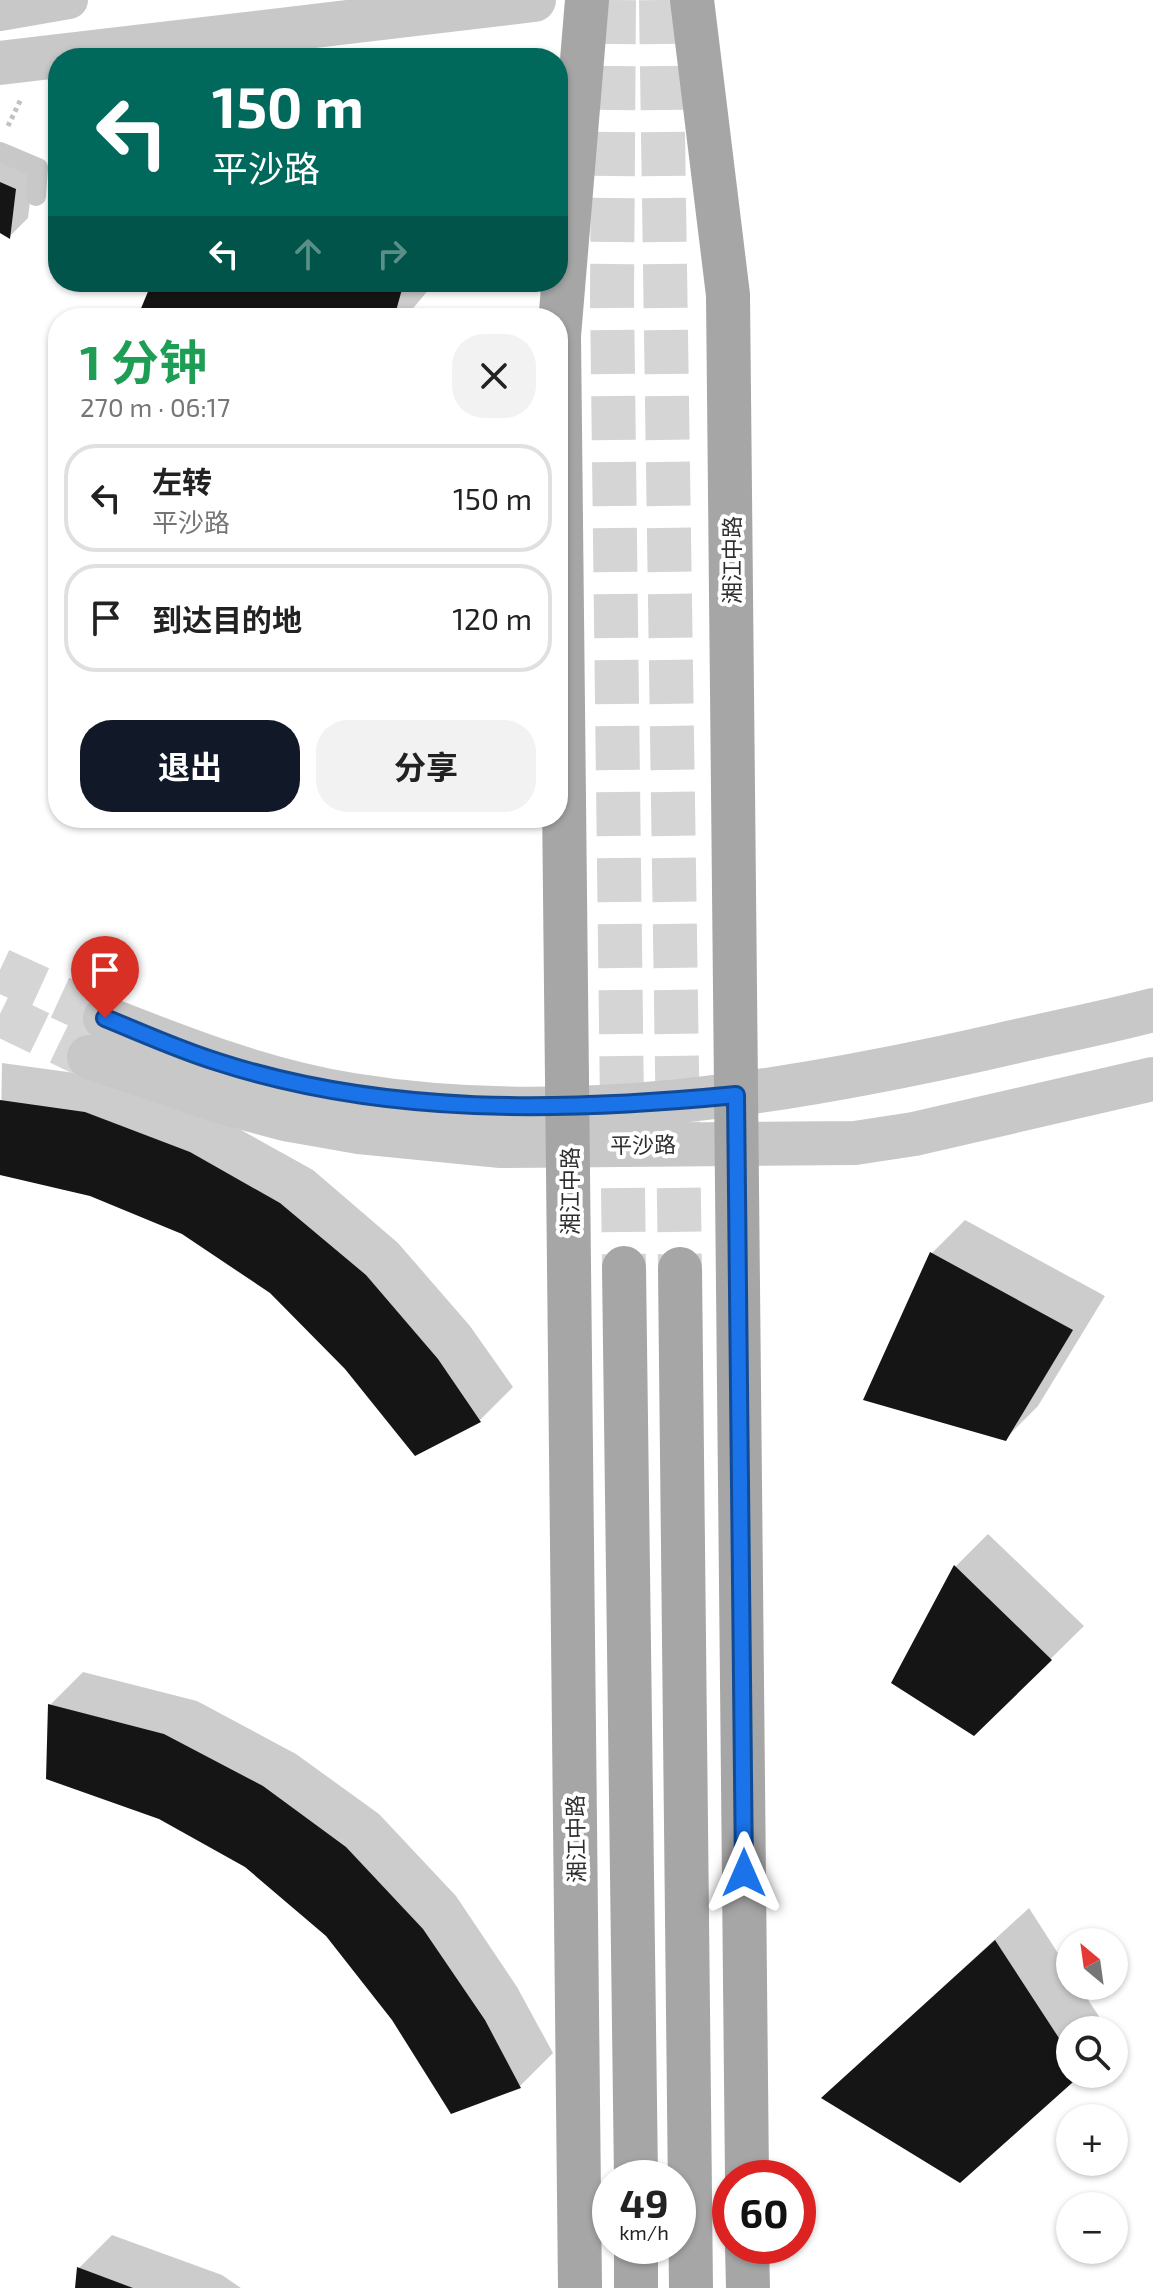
<!DOCTYPE html>
<html lang="zh">
<meta charset="utf-8">
<style>
:root{--surface:#fff;--page:#f2f2f2;--text:#222;--muted:#767676;--line:#e0e0e0;--accent:#111827}
body{margin:0;font-family:"Exo 2","Noto Sans SC",sans-serif;background:var(--page);color:var(--text);height:100vh;display:flex;flex-direction:column;font-size:30px;white-space:nowrap}
*{box-sizing:border-box;margin:0}
p{font-size:26px;color:var(--muted)}
.icon{flex:none;width:44px;height:44px;fill:none;stroke:currentColor;stroke-width:2;stroke-linecap:round;stroke-linejoin:round}
.map{position:relative;flex:1;overflow:hidden}
.drawer{position:absolute;left:48px;top:308px;width:520px;height:520px;display:flex;flex-direction:column;background:var(--surface);border-radius:32px;box-shadow:0 2px 6px #0004}
.drawer>*{flex:none}
.top-card{position:absolute;left:48px;top:48px;width:520px;height:244px;border-radius:32px;box-shadow:0 2px 6px #0004;background:#00695c;color:#fff;overflow:hidden}
.needle{width:52px;rotate:331deg}
.buttons{position:absolute;left:1056px;top:1928px;display:grid;gap:16px}
.buttons a{display:grid;place-items:center;width:72px;height:72px;border-radius:50%;background:var(--surface);box-shadow:0 2px 6px #0004;font-size:40px}
.speed{position:absolute;left:592px;top:2160px;display:flex;gap:16px;font-size:40px;font-weight:700;text-align:center}
.speed>*{display:grid;place-content:center;width:104px;height:104px;border-radius:50%;background:var(--surface);box-shadow:0 2px 6px #0004;line-height:1}
.speed small{font-size:20px;font-weight:400}
.speed .limit{border:12px solid #d22;background:#fff;color:#111}
.pin{position:absolute;display:grid;place-items:center;width:68px;height:68px;color:#fff;margin:-82px -34px;border-radius:50% 50% 50% 0;rotate:-45deg;box-shadow:0 0 8px #0007}
.pin .icon{rotate:45deg}
.me{position:absolute;width:88px;margin:-44px;rotate:0deg;stroke-linejoin:round;filter:drop-shadow(0 0 6px #0008)}
.turn{display:flex;align-items:center;gap:28px;height:168px;padding:0 32px;font-size:36px}
.turn .icon{width:104px;height:104px;stroke-width:2.5}
.turn b{display:block;font-size:56px;line-height:68px}
.lanes{display:flex;align-items:center;height:76px;padding:0 32px;background:#0003;justify-content:center;gap:40px;direction:ltr}
.lanes .off{opacity:.35}
.round{display:grid;place-items:center;flex:none;width:84px;height:84px;border-radius:32px;background:var(--page)}
.headline{display:flex;align-items:center;justify-content:space-between;height:136px;padding:0 32px}
h1{font-size:48px;font-weight:700;line-height:60px;color:#1e9e55}
.button{display:flex;gap:16px;margin-top:auto;padding:16px 32px}
.button a{flex:1;height:92px;border-radius:32px;background:var(--accent);color:#fff;font-size:32px;font-weight:700;line-height:92px;text-align:center}
.button a+a{background:var(--page);color:var(--text)}
ul{padding:0;list-style:none}
li{display:flex;align-items:center;gap:24px;height:108px;margin:0 16px 12px;padding:0 16px;border:4px solid var(--line);border-radius:32px}
li div{flex:1}
li b{display:block;font-size:30px}
li em{font-style:normal}
.map>svg:first-child{display:block}
.shadow{fill:#0003}
.building{fill:#151515}
.lines{fill:none;stroke-linecap:round;stroke-linejoin:round}
.tertiary-tunnel{stroke:#d5d5d5;stroke-width:44;stroke-dasharray:44 22;stroke-linecap:butt}
.primary-tunnel{stroke:#d5d5d5;stroke-width:44;stroke-dasharray:44 22;stroke-linecap:butt}
.path{stroke:#c2c2c2;stroke-width:5;stroke-dasharray:4 4;stroke-linecap:butt}
.service{stroke:#c8c8c8;stroke-width:20}
.minor{stroke:#c8c8c8;stroke-width:38}
.tertiary{stroke:#c8c8c8;stroke-width:44}
.primary{stroke:#a6a6a6;stroke-width:44}
.route-casing{stroke:#114b97;stroke-width:20}
.route{stroke:#1a73e8;stroke-width:14}
.labels{text-anchor:middle;dominant-baseline:central;stroke-width:8;stroke-linejoin:round;paint-order:stroke}
.street-label{font-size:22px;fill:#2e2e2e;stroke:#fff}
</style>
<div class="map">
<svg width="1153" height="2288" viewBox="0 0 1153 2288">
<rect width="100%" height="100%" fill="#fff"/>
<path class="shadow" d="M 0,157 L 34,170 L 28,218 L 10,236 L 0,231 Z
M 154,282 L 435,282 L 405,318 L 139,318 Z
M 2,1063 L 119,1079 L 223,1120 L 313,1170 L 398,1243 L 470,1326 L 513,1387 L 480,1420 L 416,1454 L 347,1368 L 271,1291 L 183,1232 L 91,1194 L 0,1173 Z
M 965,1220 L 1105,1296 L 1038,1406 L 1005,1439 L 866,1399 L 932,1253 Z
M 988,1534 L 1084,1626 L 974,1734 L 893,1682 L 956,1566 Z
M 83,1672 L 197,1701 L 296,1754 L 379,1814 L 456,1896 L 517,1987 L 553,2053 L 520,2086 L 393,2019 L 328,1934 L 50,1705 Z
M 1029,1908 L 1070,1972 L 1070,1986 L 1079,1986 L 1108,2030 L 1070,2030 L 1070,2074 L 1079,2074 L 960,2180 L 857,2066 Z
M 112,2235 L 222,2275 L 241,2288 L 77,2288 L 79,2268 Z"/>
<path class="building" d="M 0,182 L 16,189 L 10,239 L 0,233 Z
M 152,282 L 404,282 L 394,318 L 137,318 Z
M 0,1100 L 85,1112 L 190,1152 L 280,1203 L 366,1275 L 438,1359 L 481,1422 L 415,1456 L 345,1369 L 270,1293 L 182,1234 L 90,1196 L 0,1175 Z
M 930,1252 L 1073,1330 L 1006,1441 L 863,1400 Z
M 954,1565 L 1052,1660 L 974,1736 L 891,1683 Z
M 48,1704 L 164,1734 L 263,1786 L 346,1847 L 423,1929 L 485,2020 L 521,2088 L 451,2114 L 392,2020 L 326,1936 L 245,1867 L 159,1819 L 46,1779 Z
M 995,1940 L 1070,2055 L 1070,2074 L 1082,2074 L 960,2183 L 821,2098 Z
M 77,2267 L 133,2288 L 75,2288 Z"/>
<g class="lines">
<path class="tertiary-tunnel" d="M 0,970 L 105,1018
M 0,1014 L 89,1057"/>
<path class="primary-tunnel" d="M 614,0 L 612,295 L 624,1268
M 661,0 L 680,1269"/>
<path class="path" d="M 8,126 L 21,99"/>
<path class="service" d="M 0,152 L 38,168 L 36,196"/>
<path class="minor" d="M 0,12 L 69,0"/>
<path class="tertiary" d="M 0,63 L 534,0
M 105,1018 C 186,1050 266,1081 352,1095 C 568,1130 789,1093 1000,1045 C 1051,1033 1103,1023 1153,1010
M 89,1057 L 215,1100 L 285,1119 L 359,1132 L 501,1146 L 855,1143 L 914,1134 L 1153,1079"/>
<path class="primary" d="M 692,0 L 728,295 L 747,2178
M 624,1268 L 636,2178
M 680,1269 L 691,2288
M 636,2246 L 636,2288
M 747,2246 L 748,2288
M 580,2288 L 559,336 L 587,0"/>
</g>
<g class="lines">
<g class="route-casing">
<path id="route" d="M 105,1018 C 142,1033 179,1050 218,1062 C 385,1116 563,1112 736,1095 L 744,1873"/>
</g>
<use href="#route" class="route"/>
</g>
<g class="labels">
<g class="street-label">
<text transform="translate(731 560) rotate(-90)">湘江中路</text>
<text transform="translate(643 1144) rotate(-1)">平沙路</text>
<text transform="translate(569 1191) rotate(-90)">湘江中路</text>
<text transform="translate(575 1839) rotate(-91)">湘江中路</text>
</g>
</g>
</svg>
<div class="buttons">
<a><svg class="needle" viewBox="-14 -14 28 28"><path d="M0-13l5 13h-10z" fill="#e53935"/><path d="M0 13l5-13h-10z" fill="#767676"/></svg></a>
<a><svg class="icon" aria-label="search" viewBox="0 0 24 24"><circle cx="10" cy="10" r="6"/><path d="M15 15l6 6"/></svg></a>
<a>+</a>
<a>−</a>
</div>
<div class="speed"><div>49<small>km/h</small></div><div class="limit">60</div></div>
<div class="pin" style="left:105px;top:1018px;background:#d93025"><svg class="icon" aria-label="arrive" viewBox="0 0 24 24"><path d="M6 21V4h12l-3 4 3 4H6"/></svg></div>
<svg class="me" style="left:744px;top:1873px" viewBox="-20 -20 40 40"><path d="M0-17L14 15 0 8-14 15z" fill="#1a73e8" stroke="#fff" stroke-width="4"/></svg>
<div class="top-card">
<div class="turn"><svg class="icon" aria-label="left" viewBox="0 0 24 24"><path d="M17 20v-9H6M10 6l-5 5 5 5"/></svg><div><b>150 m</b>平沙路</div></div>
<div class="lanes"><svg class="icon" aria-label="left" viewBox="0 0 24 24"><path d="M17 20v-9H6M10 6l-5 5 5 5"/></svg><svg class="icon off" aria-label="ahead" viewBox="0 0 24 24"><path d="M12 20V5M6 11l6-6 6 6"/></svg><svg class="icon off" aria-label="right" viewBox="0 0 24 24"><path d="M7 20v-9h11M14 6l5 5-5 5"/></svg></div>
</div>
<section class="drawer">
<div class="headline"><div><h1>1 分钟</h1><p>270 m · 06:17</p></div><a class="round"><svg class="icon" aria-label="close" viewBox="0 0 24 24"><path d="M6 6l12 12M18 6L6 18"/></svg></a></div>
<ul>
<li><svg class="icon" aria-label="left" viewBox="0 0 24 24"><path d="M17 20v-9H6M10 6l-5 5 5 5"/></svg><div><b>左转</b><p>平沙路</p></div><em>150 m</em></li>
<li><svg class="icon" aria-label="arrive" viewBox="0 0 24 24"><path d="M6 21V4h12l-3 4 3 4H6"/></svg><div><b>到达目的地</b></div><em>120 m</em></li>
</ul>
<div class="button"><a>退出</a><a>分享</a></div>
</section>
</div>
